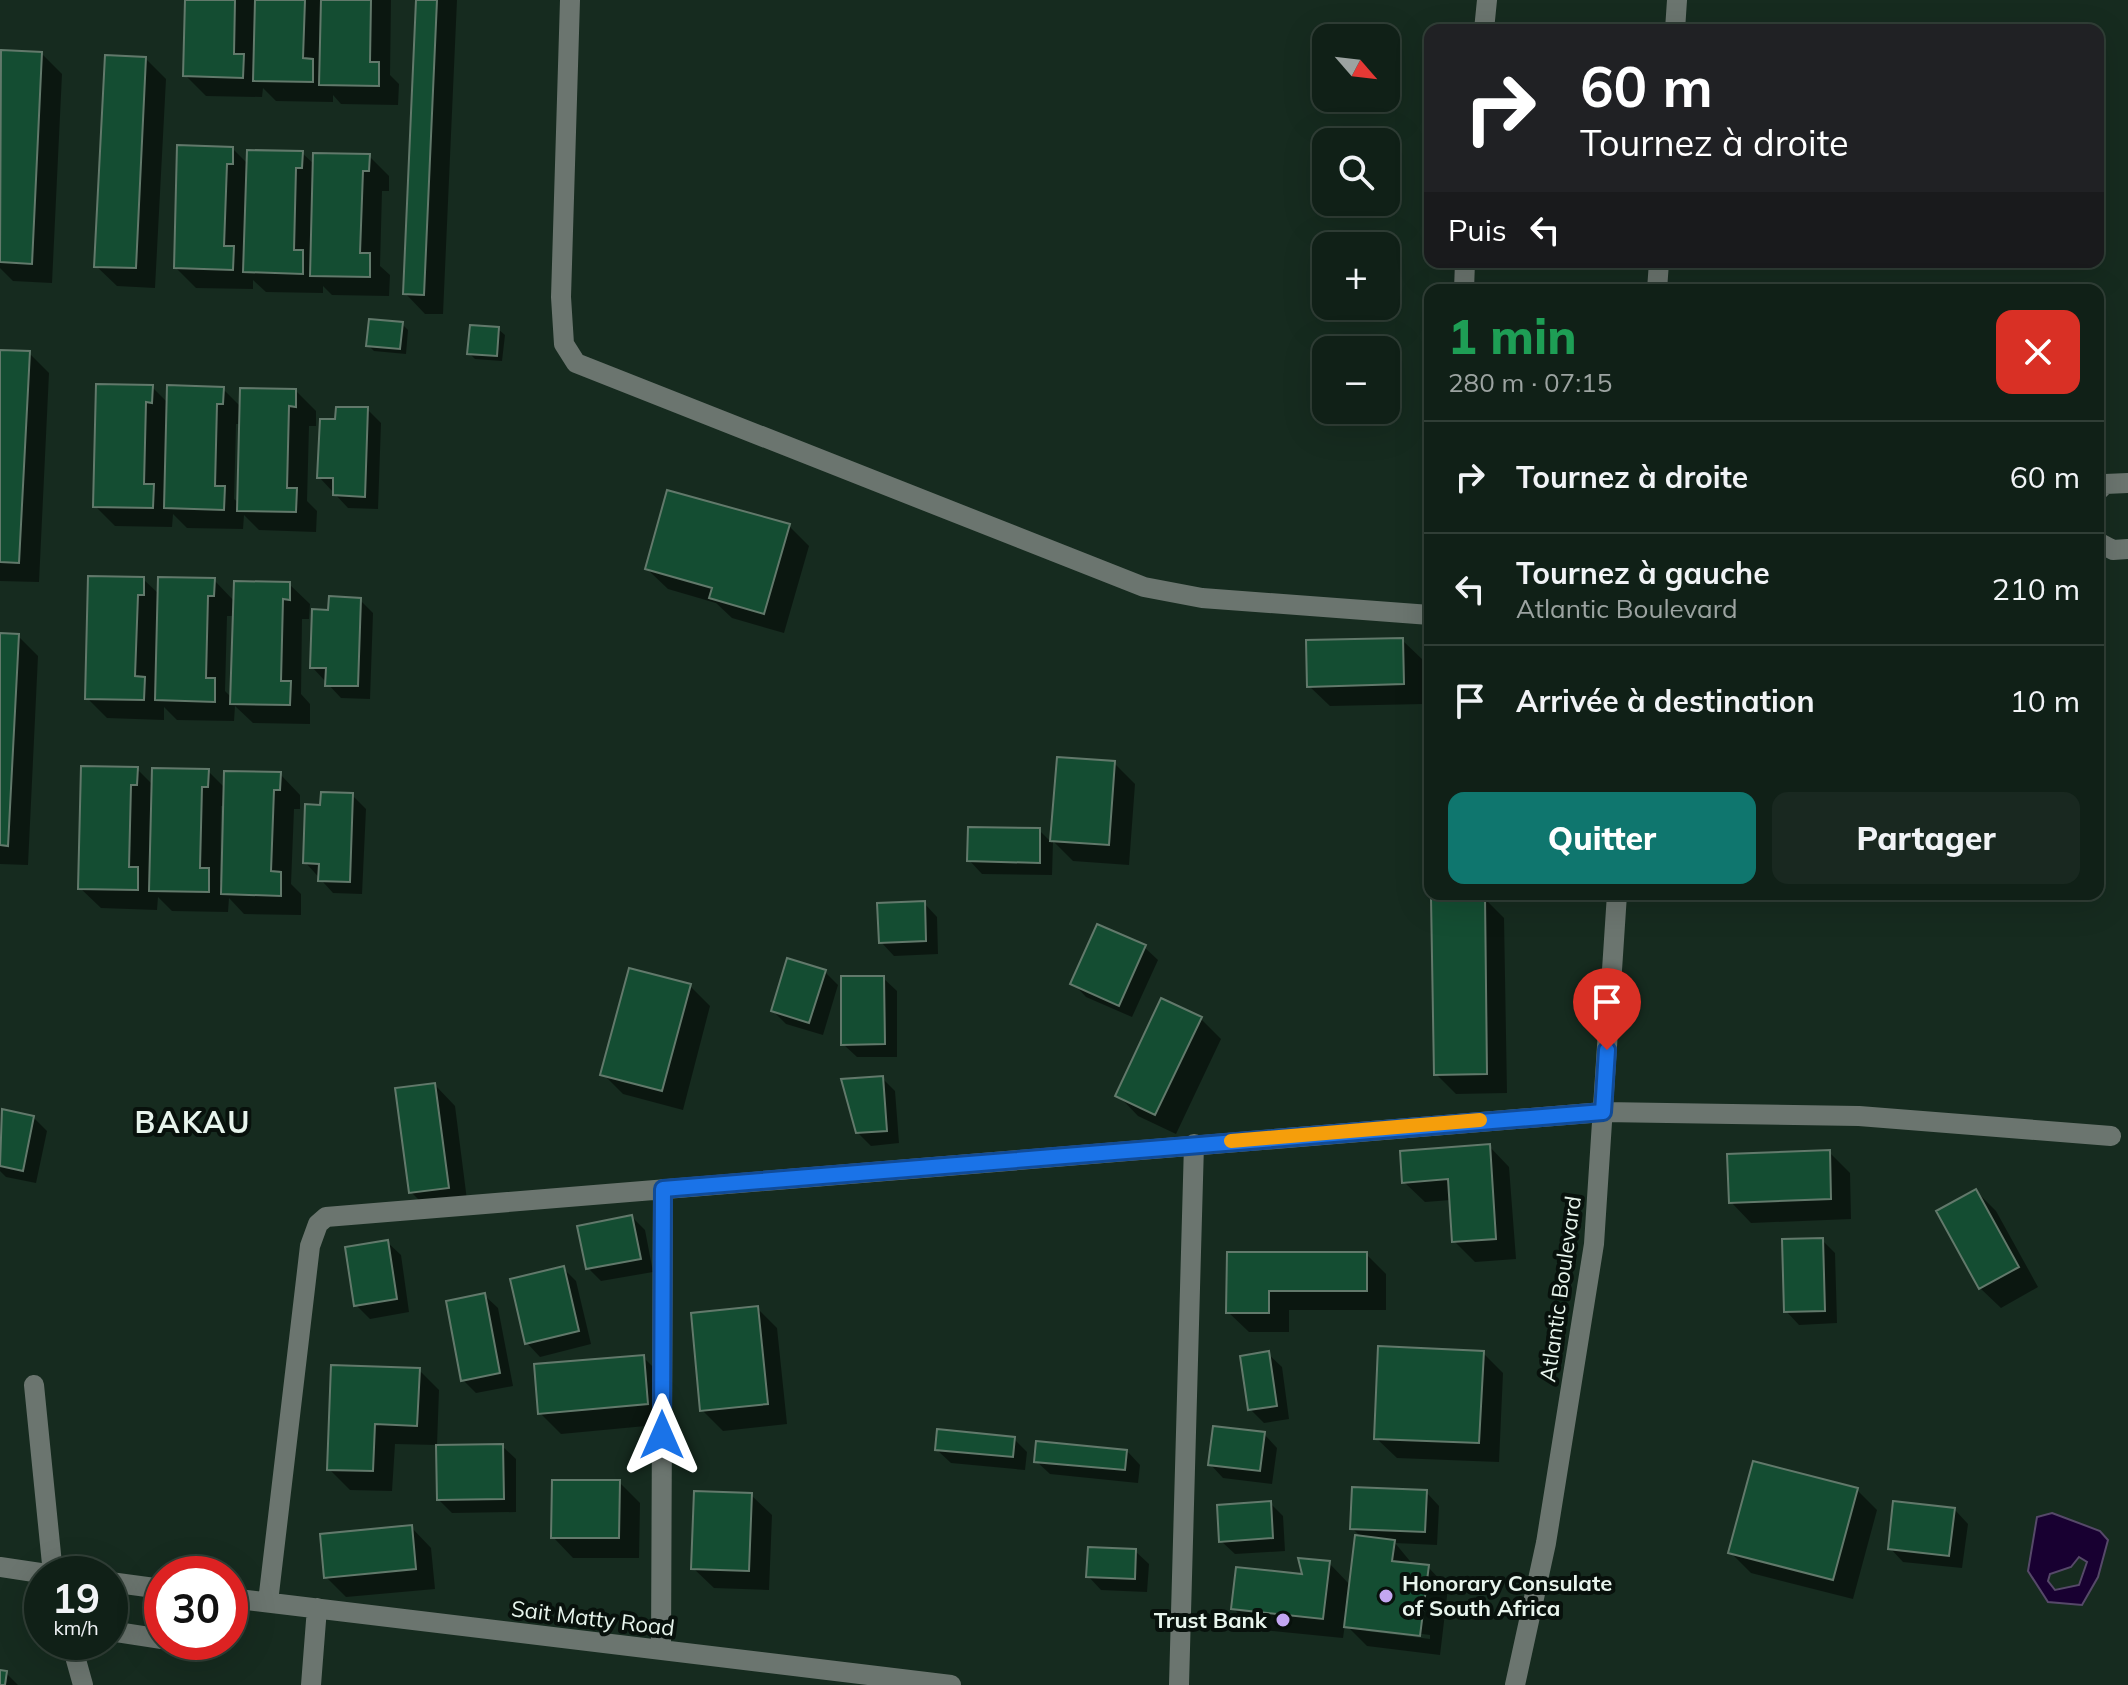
<!DOCTYPE html>
<html lang="fr">
<meta charset="utf-8">
<style>
:root{--surface:#102017;--page:#192820;--text:#f1f3f6;--muted:#9ca3a1;--line:#303e36;--accent:#0f766e}
body{margin:0;font-family:Mulish,sans-serif;background:var(--page);color:var(--text);height:100vh;display:flex;flex-direction:column;font-size:30px;white-space:nowrap}
*{box-sizing:border-box;margin:0}
p{font-size:26px;color:var(--muted)}
.icon{flex:none;width:44px;height:44px;fill:none;stroke:currentColor;stroke-width:2;stroke-linecap:round;stroke-linejoin:round}
.map{position:relative;flex:1;overflow:hidden}
.details{position:absolute;left:1424px;top:284px;width:680px;height:616px;display:flex;flex-direction:column;background:var(--surface);border-radius:16px;box-shadow:0 8px 32px #0002,0 0 0 2px var(--line)}
.details>*{flex:none}
.hud{position:absolute;left:1424px;top:24px;width:680px;height:244px;border-radius:16px;box-shadow:0 8px 32px #0002,0 0 0 2px var(--line);background:#202124;color:#fff;overflow:hidden}
.needle{width:52px;rotate:118deg}
.controls{position:absolute;left:1312px;top:24px;display:grid;gap:16px}
.controls a{display:grid;place-items:center;width:88px;height:88px;border-radius:16px;background:var(--surface);box-shadow:0 8px 32px #0002,0 0 0 2px var(--line);font-size:40px}
.speed{position:absolute;left:24px;top:1556px;display:flex;gap:16px;font-size:40px;font-weight:700;text-align:center}
.speed>*{display:grid;place-content:center;width:104px;height:104px;border-radius:50%;background:var(--surface);box-shadow:0 8px 32px #0002,0 0 0 2px var(--line);line-height:1}
.speed small{font-size:20px;font-weight:400}
.speed .limit{border:12px solid #d22;background:#fff;color:#111}
.pin{position:absolute;display:grid;place-items:center;width:68px;height:68px;color:#fff;margin:-82px -34px;border-radius:50% 50% 50% 0;rotate:-45deg;box-shadow:0 0 8px #0007}
.pin .icon{rotate:45deg}
.me{position:absolute;width:88px;margin:-44px;rotate:0deg;stroke-linejoin:round;filter:drop-shadow(0 0 6px #0008)}
.turn{display:flex;align-items:center;gap:28px;height:168px;padding:0 24px;font-size:36px}
.turn .icon{width:104px;height:104px;stroke-width:2.5}
.turn b{display:block;font-size:56px;line-height:68px}
.then{display:flex;align-items:center;height:76px;padding:0 24px;background:#0003;gap:16px;font-size:30px}
.round{display:grid;place-items:center;flex:none;width:84px;height:84px;border-radius:16px;background:var(--page)}
.overview{display:flex;align-items:center;justify-content:space-between;height:136px;padding:0 24px}
h1{font-size:48px;font-weight:800;line-height:60px;color:#1e9e55}
.button{display:flex;gap:16px;margin-top:auto;padding:16px 24px}
.button a{flex:1;height:92px;border-radius:16px;background:var(--accent);color:#fff;font-size:32px;font-weight:800;line-height:92px;text-align:center}
.button a+a{background:var(--page);color:var(--text)}
ul{padding:0;list-style:none}
li{display:flex;align-items:center;gap:24px;height:112px;padding:0 24px;border-top:2px solid var(--line)}
li div{flex:1}
li b{display:block;font-size:30px}
li em{font-style:normal}
.map>svg:first-child{display:block}
.water{fill:#180031;stroke:#564969;stroke-width:2;fill-rule:evenodd}
.shadow{fill:#0007;fill-rule:evenodd}
.building{fill:#144d32;stroke:#62796b;stroke-width:2}
.lines{fill:none;stroke-linecap:round;stroke-linejoin:round}
.minor{stroke:#6b756f;stroke-width:20}
.route-casing{stroke:#114b97;stroke-width:20}
.route{stroke:#1a73e8;stroke-width:14}
.slow{stroke:#f59e0b;stroke-width:14}
.poi-dot{fill:#c3a7f2;stroke:#08110c;stroke-width:3}
.labels{text-anchor:middle;dominant-baseline:central;stroke-width:8;stroke-linejoin:round;paint-order:stroke}
.street-label{font-size:22px;fill:#e7f4ec;stroke:#08110c}
.poi-label{font-size:22px;font-weight:bold;fill:#e7f4ec;stroke:#08110c;text-anchor:start}
.district-label{font-size:30px;font-weight:bold;letter-spacing:2px;fill:#e7f4ec;stroke:#08110c}
</style>
<div class="map">
<svg width="2128" height="1685" viewBox="0 0 2128 1685">
<rect width="100%" height="100%" fill="#162b1f"/>
<path class="water" d="M 2052,1513 L 2100,1531 L 2108,1540 L 2098,1577 L 2082,1605 L 2048,1602 L 2028,1571 L 2037,1517 ZM 2079,1557 L 2087,1562 L 2079,1585 L 2055,1590 L 2048,1581 L 2050,1574 L 2071,1567 Z"/>
<path class="shadow" d="M 187,0 L 391,0 L 390,75 L 399,84 L 398,105 L 341,104 L 333,95 L 333,102 L 276,101 L 263,88 L 262,97 L 206,96 L 185,75 Z
M 418,0 L 457,0 L 443,314 L 425,314 L 405,293 Z
M 3,52 L 42,54 L 62,74 L 52,283 L 13,281 L 0,268 Z
M 146,59 L 166,79 L 155,288 L 117,286 L 96,266 Z
M 233,149 L 248,164 L 302,153 L 315,165 L 369,156 L 389,176 L 389,191 L 382,191 L 380,266 L 390,275 L 389,296 L 332,295 L 323,286 L 323,293 L 266,292 L 253,280 L 253,289 L 196,288 L 176,268 Z
M 402,324 L 408,330 L 406,354 L 374,351 L 368,345 Z
M 498,329 L 505,335 L 502,361 L 475,359 L 469,353 Z
M 0,352 L 29,353 L 49,373 L 39,582 L 0,581 Z
M 152,387 L 169,404 L 223,389 L 241,407 L 296,391 L 316,411 L 316,426 L 309,426 L 307,501 L 317,511 L 316,532 L 259,530 L 244,515 L 243,529 L 187,528 L 173,514 L 172,527 L 115,526 L 95,506 ZM 236,424 L 241,424 L 239,503 L 234,499 Z
M 367,409 L 381,423 L 378,509 L 348,508 L 319,477 L 337,421 Z
M 788,525 L 809,546 L 784,633 L 732,618 L 716,603 L 668,589 L 647,569 Z
M 143,579 L 160,595 L 214,580 L 235,602 L 289,584 L 310,604 L 309,619 L 302,619 L 301,694 L 310,704 L 310,724 L 253,723 L 235,706 L 234,721 L 177,720 L 164,707 L 164,720 L 107,718 L 87,698 ZM 227,616 L 235,616 L 232,698 L 225,691 Z
M 360,600 L 373,613 L 370,699 L 341,698 L 312,667 L 330,612 Z
M 0,635 L 18,636 L 38,656 L 28,865 L 0,864 Z
M 1402,640 L 1423,660 L 1424,704 L 1330,706 L 1309,686 Z
M 1058,760 L 1114,763 L 1135,784 L 1129,865 L 1073,861 L 1053,841 L 1052,875 L 982,874 L 969,860 L 1039,830 L 1052,843 Z
M 137,769 L 154,786 L 208,771 L 226,789 L 280,774 L 300,795 L 300,809 L 294,809 L 291,884 L 301,894 L 301,915 L 244,914 L 229,898 L 228,912 L 172,911 L 158,897 L 157,910 L 101,908 L 80,888 ZM 221,806 L 225,806 L 224,886 L 220,882 Z
M 352,795 L 366,809 L 362,894 L 333,893 L 305,862 L 322,807 Z
M 1484,898 L 1504,918 L 1507,1093 L 1456,1094 L 1436,1074 Z
M 924,903 L 937,917 L 938,954 L 894,956 L 881,942 Z
M 1144,947 L 1158,960 L 1132,1017 L 1086,997 L 1073,983 Z
M 825,972 L 838,985 L 823,1035 L 786,1024 L 773,1011 Z
M 883,978 L 897,991 L 897,1057 L 857,1057 L 843,1044 Z
M 690,986 L 710,1006 L 683,1110 L 623,1094 L 603,1074 Z
M 1200,1018 L 1221,1039 L 1176,1134 L 1138,1116 L 1118,1095 Z
M 882,1078 L 895,1091 L 899,1143 L 871,1146 L 857,1132 Z
M 435,1085 L 455,1106 L 468,1208 L 431,1212 L 411,1192 Z
M 4,1111 L 33,1117 L 47,1131 L 36,1183 L 6,1177 L 0,1171 Z
M 1489,1146 L 1509,1167 L 1516,1259 L 1475,1262 L 1454,1241 L 1451,1200 L 1425,1202 L 1404,1182 Z
M 1829,1152 L 1850,1173 L 1851,1219 L 1751,1223 L 1731,1202 Z
M 1976,1191 L 1996,1211 L 2038,1287 L 2001,1308 L 1980,1288 Z
M 632,1217 L 645,1230 L 653,1272 L 601,1281 L 588,1268 Z
M 1822,1240 L 1835,1253 L 1837,1323 L 1799,1325 L 1786,1311 Z
M 387,1242 L 401,1255 L 409,1312 L 370,1319 L 356,1305 Z
M 1229,1254 L 1366,1254 L 1386,1274 L 1386,1310 L 1289,1310 L 1289,1332 L 1249,1332 L 1228,1312 Z
M 563,1268 L 576,1281 L 591,1344 L 540,1357 L 527,1343 Z
M 484,1295 L 498,1308 L 513,1386 L 476,1393 L 463,1380 Z
M 757,1308 L 777,1328 L 787,1424 L 723,1431 L 702,1410 Z
M 1483,1353 L 1503,1373 L 1499,1462 L 1397,1458 L 1376,1438 Z
M 1268,1354 L 1282,1367 L 1289,1419 L 1264,1423 L 1250,1409 Z
M 643,1357 L 663,1377 L 667,1424 L 561,1434 L 540,1413 Z
M 419,1370 L 439,1390 L 437,1445 L 395,1444 L 392,1491 L 350,1490 L 329,1469 Z
M 1264,1434 L 1277,1448 L 1272,1484 L 1223,1478 L 1210,1464 Z
M 1014,1439 L 1027,1452 L 1025,1470 L 951,1463 L 937,1450 Z
M 502,1446 L 516,1459 L 516,1512 L 452,1513 L 439,1500 Z
M 1127,1451 L 1140,1465 L 1138,1483 L 1050,1474 L 1036,1461 Z
M 619,1482 L 640,1503 L 639,1558 L 573,1558 L 553,1537 Z
M 1857,1490 L 1877,1510 L 1853,1599 L 1751,1573 L 1730,1552 Z
M 1426,1492 L 1439,1506 L 1437,1545 L 1395,1543 L 1414,1566 L 1428,1567 L 1448,1588 L 1440,1655 L 1367,1646 L 1345,1624 L 1343,1638 L 1253,1629 L 1233,1608 L 1329,1563 L 1351,1586 L 1362,1538 L 1352,1528 ZM 1366,1627 L 1430,1635 L 1430,1639 L 1366,1631 Z
M 751,1495 L 772,1515 L 769,1590 L 714,1588 L 693,1568 Z
M 1270,1503 L 1283,1516 L 1285,1551 L 1235,1554 L 1221,1541 Z
M 1955,1510 L 1968,1524 L 1962,1568 L 1903,1562 L 1890,1548 Z
M 411,1527 L 431,1548 L 435,1589 L 346,1597 L 326,1577 Z
M 1135,1551 L 1149,1564 L 1147,1592 L 1101,1590 L 1088,1576 Z
M 0,1672 L 6,1673 L 18,1685 L 0,1685 Z"/>
<path class="building" d="M 185,0 L 235,0 L 234,54 L 244,54 L 243,78 L 183,76 Z
M 255,0 L 305,0 L 303,58 L 313,59 L 313,82 L 253,81 Z
M 321,0 L 371,0 L 370,62 L 379,62 L 379,86 L 319,85 Z
M 416,0 L 437,0 L 424,295 L 403,294 Z
M 1794,26 L 1882,28 L 1882,30 L 1794,30 Z
M 1,50 L 42,52 L 32,264 L 0,262 Z
M 105,55 L 146,57 L 136,268 L 94,267 Z
M 177,145 L 233,147 L 233,164 L 227,164 L 224,246 L 234,246 L 233,270 L 174,268 Z
M 247,150 L 303,151 L 302,168 L 296,168 L 294,250 L 303,250 L 303,274 L 243,272 Z
M 313,153 L 370,154 L 369,171 L 363,171 L 360,253 L 370,253 L 370,277 L 310,276 Z
M 369,319 L 403,322 L 400,349 L 366,346 Z
M 470,325 L 499,327 L 497,356 L 467,354 Z
M 0,350 L 30,351 L 19,563 L 0,562 Z
M 96,384 L 153,385 L 152,403 L 146,402 L 144,484 L 154,484 L 153,508 L 93,507 Z
M 167,385 L 224,387 L 223,404 L 217,404 L 215,486 L 225,486 L 224,510 L 164,508 Z
M 240,388 L 296,389 L 296,407 L 289,406 L 287,488 L 297,488 L 296,512 L 237,511 Z
M 336,407 L 368,407 L 365,497 L 333,495 L 333,478 L 317,478 L 320,419 L 335,419 Z
M 667,490 L 790,524 L 764,614 L 709,598 L 712,588 L 645,569 Z
M 88,576 L 144,577 L 144,595 L 138,595 L 135,676 L 145,677 L 144,700 L 85,699 Z
M 158,577 L 215,578 L 214,596 L 208,596 L 206,678 L 215,678 L 215,702 L 155,700 Z
M 234,581 L 290,582 L 290,600 L 283,599 L 281,681 L 291,681 L 290,705 L 230,704 Z
M 329,596 L 361,598 L 358,686 L 325,686 L 326,668 L 310,668 L 312,609 L 328,610 Z
M 0,633 L 19,634 L 8,846 L 0,845 Z
M 1403,638 L 1404,684 L 1307,687 L 1306,640 Z
M 1057,757 L 1115,761 L 1109,845 L 1050,841 Z
M 81,766 L 138,767 L 137,785 L 131,785 L 129,867 L 138,867 L 138,890 L 78,889 Z
M 152,768 L 209,769 L 208,787 L 202,787 L 200,868 L 209,868 L 209,892 L 149,891 Z
M 224,771 L 281,772 L 280,790 L 274,790 L 271,871 L 281,872 L 281,896 L 221,894 Z
M 321,792 L 353,793 L 350,882 L 318,881 L 319,864 L 303,863 L 305,804 L 320,805 Z
M 968,827 L 1040,828 L 1040,863 L 967,861 Z
M 1485,896 L 1487,1074 L 1434,1075 L 1431,897 Z
M 925,901 L 926,941 L 879,943 L 877,903 Z
M 1097,924 L 1146,945 L 1119,1006 L 1070,984 Z
M 787,958 L 826,970 L 809,1023 L 771,1011 Z
M 629,968 L 691,984 L 662,1091 L 600,1075 Z
M 841,976 L 884,976 L 885,1044 L 841,1045 Z
M 1161,998 L 1202,1017 L 1155,1115 L 1115,1096 Z
M 883,1076 L 887,1131 L 856,1133 L 841,1079 Z
M 435,1083 L 449,1188 L 409,1193 L 395,1088 Z
M 2,1109 L 34,1116 L 23,1171 L 0,1166 Z
M 1490,1144 L 1496,1239 L 1452,1242 L 1448,1179 L 1402,1183 L 1400,1151 Z
M 1830,1150 L 1831,1199 L 1729,1203 L 1727,1154 Z
M 1976,1189 L 2019,1267 L 1979,1289 L 1936,1211 Z
M 632,1215 L 641,1259 L 586,1269 L 577,1226 Z
M 1823,1238 L 1825,1311 L 1784,1312 L 1782,1239 Z
M 388,1240 L 397,1299 L 354,1306 L 345,1247 Z
M 1227,1252 L 1367,1252 L 1367,1291 L 1269,1291 L 1269,1313 L 1226,1313 Z
M 564,1266 L 579,1331 L 525,1344 L 510,1279 Z
M 485,1293 L 500,1373 L 461,1381 L 446,1301 Z
M 758,1306 L 768,1404 L 700,1411 L 691,1313 Z
M 1378,1346 L 1484,1351 L 1479,1443 L 1374,1439 Z
M 1269,1351 L 1277,1406 L 1248,1410 L 1240,1356 Z
M 644,1355 L 648,1404 L 538,1414 L 534,1364 Z
M 331,1365 L 420,1368 L 417,1426 L 375,1424 L 373,1471 L 327,1470 Z
M 1213,1426 L 1265,1432 L 1260,1471 L 1208,1465 Z
M 937,1429 L 1015,1437 L 1013,1457 L 935,1450 Z
M 1036,1441 L 1127,1450 L 1125,1470 L 1034,1462 Z
M 503,1444 L 504,1499 L 437,1500 L 436,1445 Z
M 1753,1461 L 1858,1488 L 1833,1580 L 1728,1553 Z
M 552,1480 L 620,1480 L 619,1538 L 551,1538 Z
M 1352,1487 L 1427,1490 L 1425,1532 L 1350,1529 Z
M 694,1491 L 752,1493 L 749,1571 L 691,1569 Z
M 1271,1501 L 1273,1538 L 1219,1542 L 1217,1505 Z
M 1893,1501 L 1955,1508 L 1949,1556 L 1888,1549 Z
M 412,1525 L 416,1569 L 324,1578 L 320,1534 Z
M 1355,1535 L 1395,1540 L 1392,1561 L 1429,1565 L 1420,1636 L 1344,1627 Z
M 1088,1547 L 1136,1549 L 1135,1579 L 1086,1577 Z
M 1298,1558 L 1330,1561 L 1323,1619 L 1231,1609 L 1236,1567 L 1302,1574 Z
M 0,1670 L 7,1671 L 5,1685 L 0,1685 Z"/>
<g class="lines">
<path class="minor" d="M 570,0 L 561,297 L 564,344 L 576,363 L 1144,587 L 1202,598 L 1430,615
M 1484,30 L 1487,0
M 1675,30 L 1677,0
M 1464,290 L 1465,262
M 1657,290 L 1659,262
M 2098,491 L 2105,484 L 2128,483
M 2098,542 L 2113,550 L 2128,549
M 34,1385 L 53,1574
M 0,1567 L 47,1574
M 110,1582 L 162,1589
M 230,1598 L 951,1685
M 268,1602 L 310,1246 L 318,1224 L 326,1217 L 1603,1112 L 1859,1116 L 2111,1136
M 110,1631 L 162,1639
M 71,1642 L 83,1685
M 661,1650 L 663,1189
M 311,1685 L 317,1608
M 1179,1685 L 1194,1144
M 1515,1685 L 1546,1543 L 1594,1244 L 1617,894"/>
</g>
<g class="lines">
<g class="route-casing">
<path id="route" d="M 662,1435 L 663,1189 L 1603,1112 L 1607,1050"/>
</g>
<use href="#route" class="route"/>
<path class="slow" d="M 1231,1141 L 1480,1120"/>
</g>
<g class="poi-dot">
<circle cx="1386" cy="1596" r="8"/>
<circle cx="1283" cy="1620" r="8"/>
</g>
<g class="labels">
<g class="street-label">
<text transform="translate(1560 1289) rotate(-82)">Atlantic Boulevard</text>
<text transform="translate(593 1618) rotate(7)">Sait Matty Road</text>
</g>
<g class="poi-label">
<text x="1402" y="1583">Honorary Consulate<tspan x="1402" dy="25">of South Africa</tspan></text>
<text x="1267" y="1620" text-anchor="end">Trust Bank</text>
</g>
<g class="district-label">
<text x="193" y="1122">BAKAU</text>
</g>
</g>
</svg>
<div class="controls">
<a><svg class="needle" viewBox="-14 -14 28 28"><path d="M0-13l5 13h-10z" fill="#e53935"/><path d="M0 13l5-13h-10z" fill="#9ca3a1"/></svg></a>
<a><svg class="icon" aria-label="search" viewBox="0 0 24 24"><circle cx="10" cy="10" r="6"/><path d="M15 15l6 6"/></svg></a>
<a>+</a>
<a>−</a>
</div>
<div class="speed"><div>19<small>km/h</small></div><div class="limit">30</div></div>
<div class="pin" style="left:1607px;top:1050px;background:#d93025"><svg class="icon" aria-label="arrive" viewBox="0 0 24 24"><path d="M6 21V4h12l-3 4 3 4H6"/></svg></div>
<svg class="me" style="left:662px;top:1435px" viewBox="-20 -20 40 40"><path d="M0-17L14 15 0 8-14 15z" fill="#1a73e8" stroke="#fff" stroke-width="4"/></svg>
<div class="hud">
<div class="turn"><svg class="icon" aria-label="right" viewBox="0 0 24 24"><path d="M7 20v-9h11M14 6l5 5-5 5"/></svg><div><b>60 m</b>Tournez à droite</div></div>
<div class="then">Puis<svg class="icon" aria-label="left" viewBox="0 0 24 24"><path d="M17 20v-9H6M10 6l-5 5 5 5"/></svg></div>
</div>
<section class="details">
<div class="overview"><div><h1>1 min</h1><p>280 m · 07:15</p></div><a class="round" style="background:#d93025;color:#fff"><svg class="icon" aria-label="close" viewBox="0 0 24 24"><path d="M6 6l12 12M18 6L6 18"/></svg></a></div>
<ul>
<li><svg class="icon" aria-label="right" viewBox="0 0 24 24"><path d="M7 20v-9h11M14 6l5 5-5 5"/></svg><div><b>Tournez à droite</b></div><em>60 m</em></li>
<li><svg class="icon" aria-label="left" viewBox="0 0 24 24"><path d="M17 20v-9H6M10 6l-5 5 5 5"/></svg><div><b>Tournez à gauche</b><p>Atlantic Boulevard</p></div><em>210 m</em></li>
<li><svg class="icon" aria-label="arrive" viewBox="0 0 24 24"><path d="M6 21V4h12l-3 4 3 4H6"/></svg><div><b>Arrivée à destination</b></div><em>10 m</em></li>
</ul>
<div class="button"><a>Quitter</a><a>Partager</a></div>
</section>
</div>
